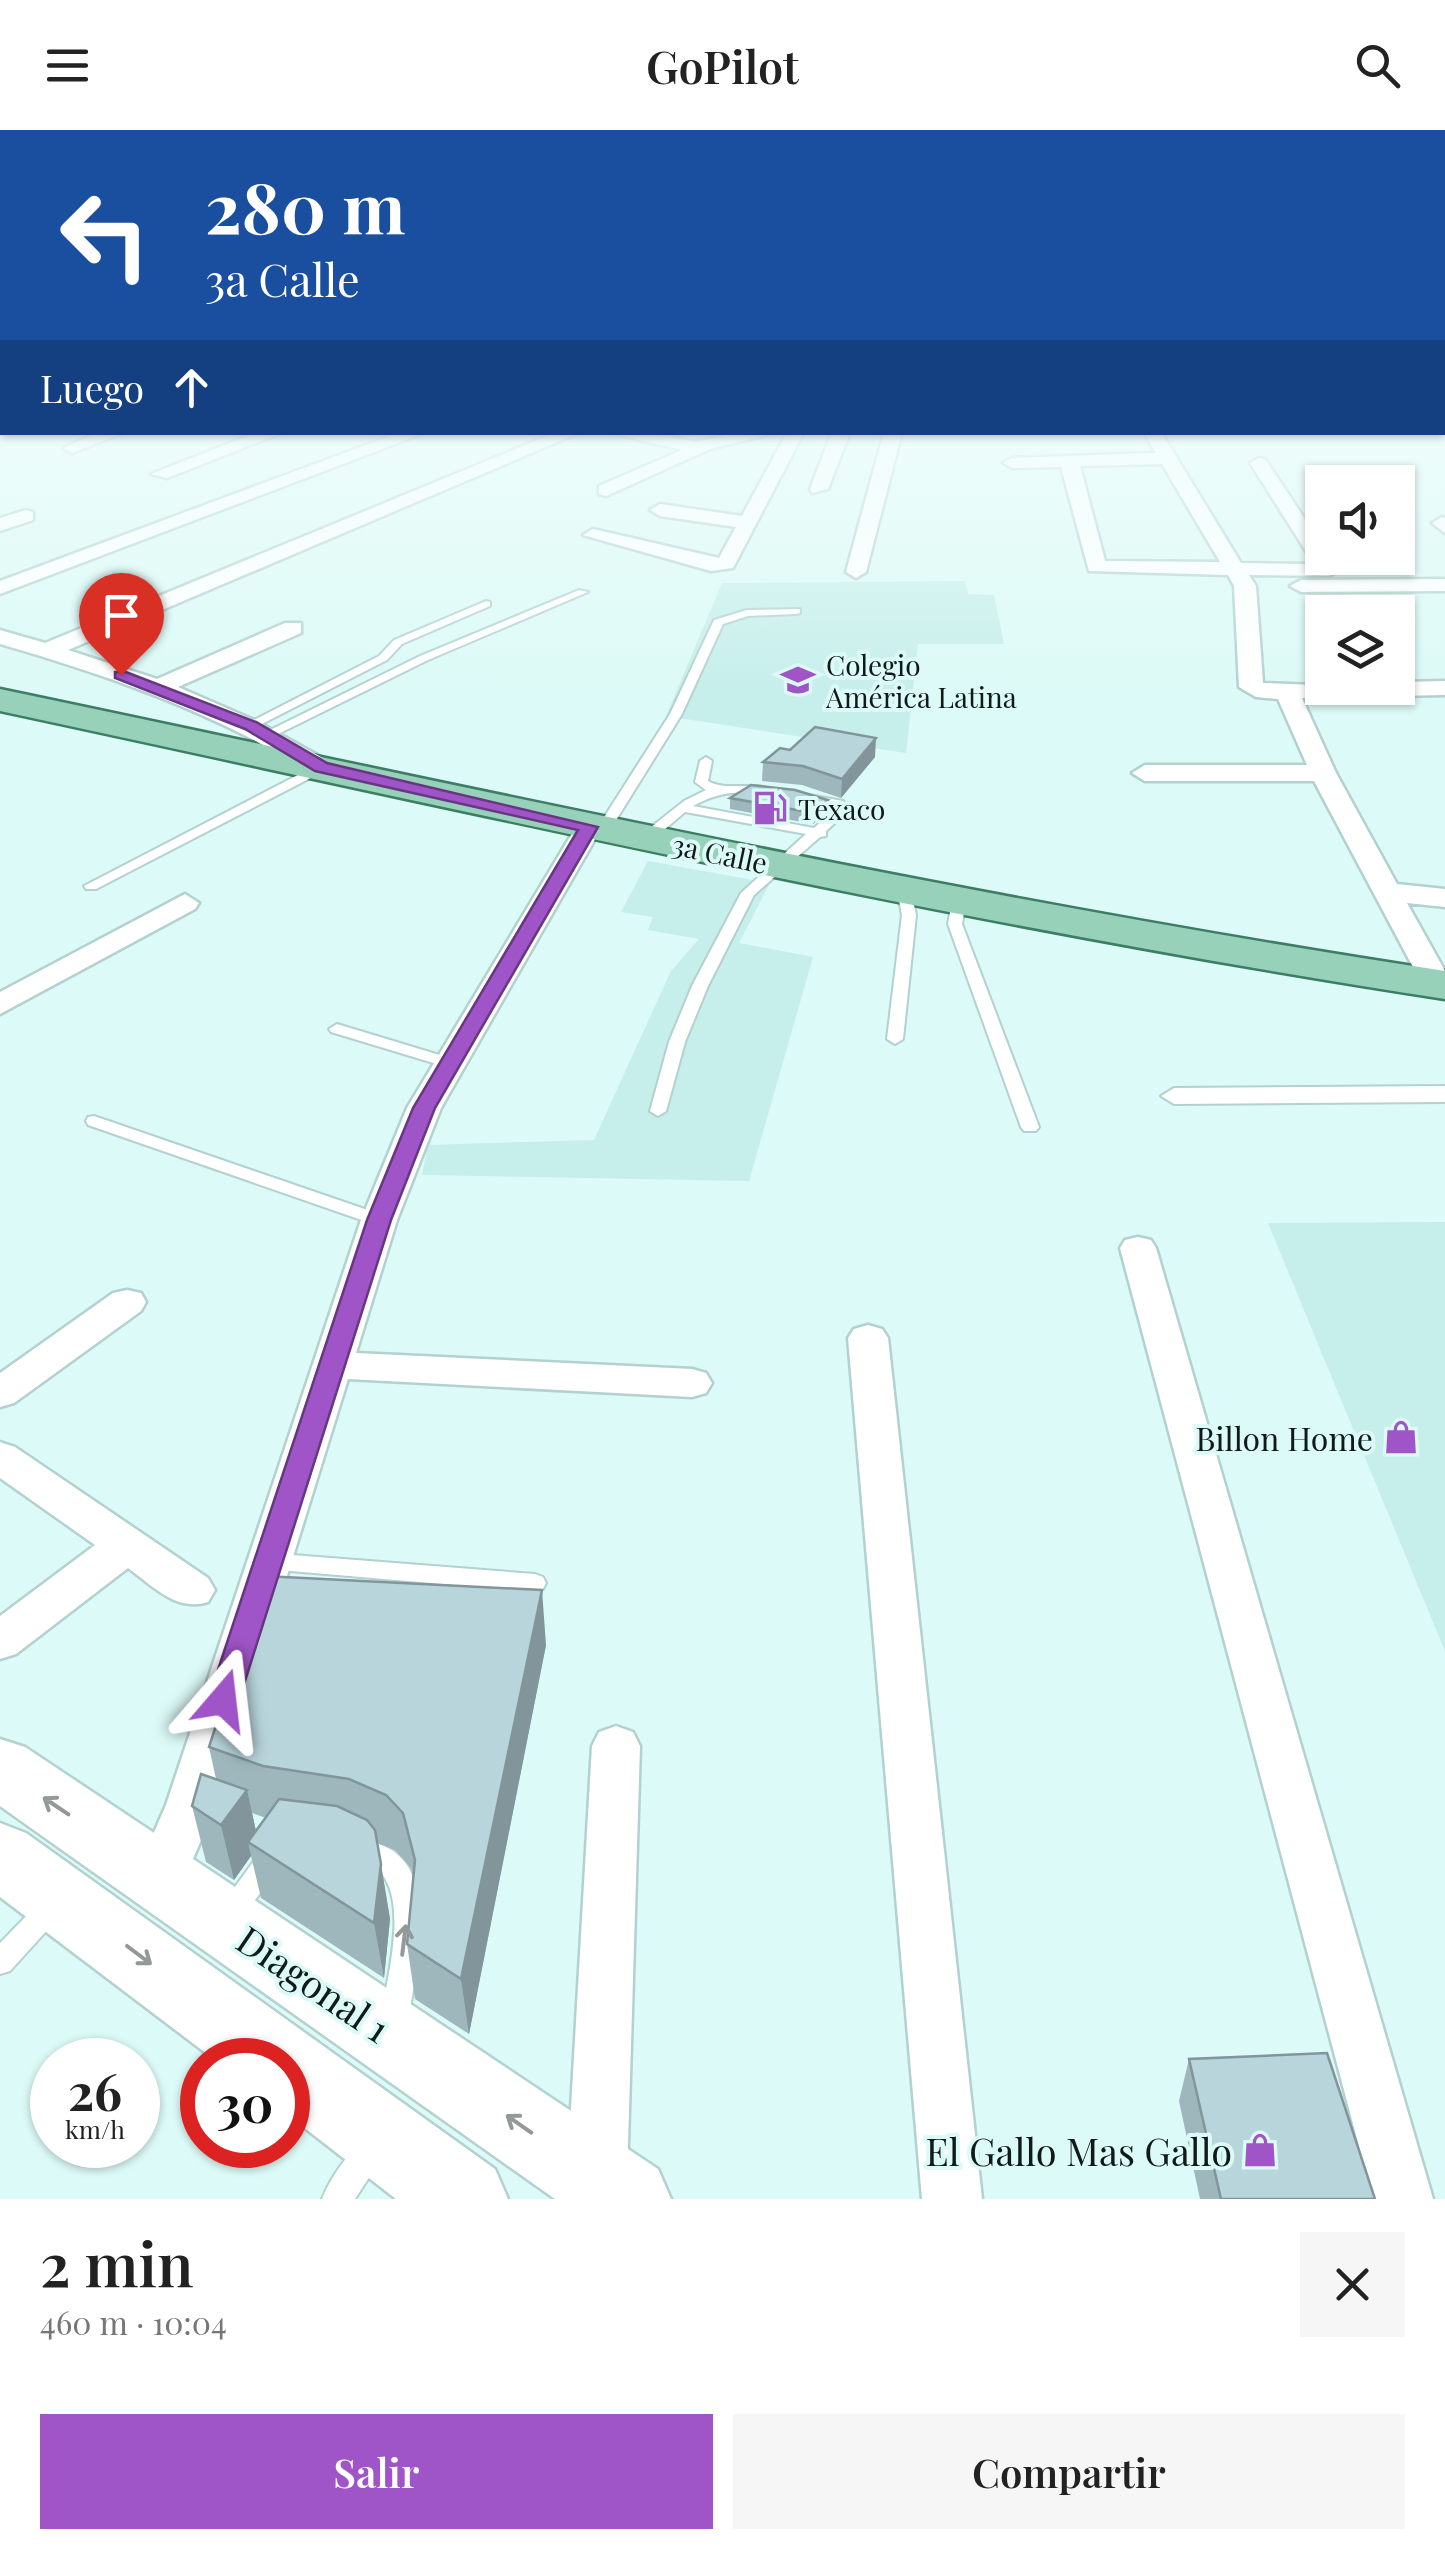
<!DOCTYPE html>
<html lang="es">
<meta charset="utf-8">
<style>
:root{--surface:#fff;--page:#f6f6f6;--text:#222;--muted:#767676;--accent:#9f55c7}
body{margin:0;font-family:"Playfair Display",serif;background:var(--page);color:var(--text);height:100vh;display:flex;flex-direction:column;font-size:38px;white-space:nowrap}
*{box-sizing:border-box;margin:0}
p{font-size:32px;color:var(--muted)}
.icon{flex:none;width:55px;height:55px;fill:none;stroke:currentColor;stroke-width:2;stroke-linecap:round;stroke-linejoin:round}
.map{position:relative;height:2069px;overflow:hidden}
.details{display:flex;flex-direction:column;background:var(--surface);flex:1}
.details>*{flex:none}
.banner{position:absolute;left:0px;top:0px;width:1445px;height:305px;box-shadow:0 2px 8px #0004;background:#1a4fa0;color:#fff;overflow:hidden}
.buttons{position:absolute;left:1305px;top:335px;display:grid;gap:20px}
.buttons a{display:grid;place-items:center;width:110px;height:110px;border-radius:0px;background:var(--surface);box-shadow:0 2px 8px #0004;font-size:50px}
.speed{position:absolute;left:30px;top:1908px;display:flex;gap:20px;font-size:50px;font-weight:700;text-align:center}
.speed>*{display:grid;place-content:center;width:130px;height:130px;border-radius:50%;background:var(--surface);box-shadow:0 2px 8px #0004;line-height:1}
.speed small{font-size:25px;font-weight:400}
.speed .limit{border:15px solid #d22;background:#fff;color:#111}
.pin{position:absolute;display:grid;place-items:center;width:85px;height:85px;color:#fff;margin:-102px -42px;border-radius:50% 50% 50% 0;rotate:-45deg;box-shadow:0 0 10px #0007}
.pin .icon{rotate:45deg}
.me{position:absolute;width:110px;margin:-55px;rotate:17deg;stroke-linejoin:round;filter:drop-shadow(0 0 8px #0008)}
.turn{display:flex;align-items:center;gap:35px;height:210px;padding:0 40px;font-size:45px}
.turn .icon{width:130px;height:130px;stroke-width:2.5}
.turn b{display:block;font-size:70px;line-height:85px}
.then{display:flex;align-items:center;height:95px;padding:0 40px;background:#0003;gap:20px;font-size:38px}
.round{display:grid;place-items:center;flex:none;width:105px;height:105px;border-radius:0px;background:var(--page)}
.summary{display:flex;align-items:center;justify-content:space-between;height:170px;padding:0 40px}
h1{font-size:60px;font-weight:600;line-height:75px}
.primary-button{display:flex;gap:20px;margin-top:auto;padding:20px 40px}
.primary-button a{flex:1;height:115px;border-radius:0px;background:var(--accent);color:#fff;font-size:40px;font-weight:600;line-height:115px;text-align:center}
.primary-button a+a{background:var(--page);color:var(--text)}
header{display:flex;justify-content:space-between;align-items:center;height:130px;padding:0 40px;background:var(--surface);font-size:45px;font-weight:600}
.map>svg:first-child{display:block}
.built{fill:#c6eeea}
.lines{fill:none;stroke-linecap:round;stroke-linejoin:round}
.service-casing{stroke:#b3d1ce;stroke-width:4}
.pedestrian-casing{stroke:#b3d1ce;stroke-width:4}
.minor-casing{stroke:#b3d1ce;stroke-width:5}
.secondary-casing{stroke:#b3d1ce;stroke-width:5}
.primary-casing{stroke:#3c7d63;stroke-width:5}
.service{fill:#fff;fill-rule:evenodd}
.pedestrian{fill:#fff;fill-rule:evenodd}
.minor{fill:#fff;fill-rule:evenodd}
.secondary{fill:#fff;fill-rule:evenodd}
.primary{fill:#98d1b9;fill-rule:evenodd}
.wall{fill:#9eb7bd;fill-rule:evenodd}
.shaded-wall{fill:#81959a}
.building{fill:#b8d5dc;stroke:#81959a;stroke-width:2.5}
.oneway{stroke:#939898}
.route{fill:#9f55c7;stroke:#673781;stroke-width:2.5}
.labels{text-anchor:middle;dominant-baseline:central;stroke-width:8;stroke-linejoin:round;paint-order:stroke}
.far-poi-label{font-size:28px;fill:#0f1a19;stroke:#dcfaf7;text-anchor:start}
.far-street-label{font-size:28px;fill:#0f1a19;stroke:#dcfaf7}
.poi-label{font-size:32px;fill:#0f1a19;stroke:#dcfaf7;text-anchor:end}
.near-street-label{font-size:38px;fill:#0f1a19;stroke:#dcfaf7}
.near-poi-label{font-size:38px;fill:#0f1a19;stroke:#dcfaf7;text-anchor:end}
</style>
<header><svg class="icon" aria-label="menu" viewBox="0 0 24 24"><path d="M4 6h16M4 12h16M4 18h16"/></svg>GoPilot<svg class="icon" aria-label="search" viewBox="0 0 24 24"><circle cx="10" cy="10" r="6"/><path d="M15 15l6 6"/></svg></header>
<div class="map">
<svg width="1445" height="2069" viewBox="0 0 1445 2069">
<rect width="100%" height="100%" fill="#dcfaf7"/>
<path class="built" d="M 965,451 L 968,464 L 994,465 L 1004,514 L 918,514 L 906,623 L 666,586 L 722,453 Z
M 648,731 L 770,753 L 739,813 L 813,827 L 749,1051 L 422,1045 L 428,1015 L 594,1010 L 671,841 L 699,809 L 648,800 L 653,787 L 621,782 Z
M 1445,1092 L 1445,1521 L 1268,1093 Z"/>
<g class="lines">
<g class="service-casing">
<path id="service" d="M 579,460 L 588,462 L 428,530 L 272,607 L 262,604 L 420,526 Z
M 486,471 L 490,472 L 490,476 L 402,514 L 387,530 L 254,598 L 244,595 L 379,526 L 394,510 Z
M 800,479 L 800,483 L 796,484 L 748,486 L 723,494 L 682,584 L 608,703 L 598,703 L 596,700 L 670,584 L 714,490 L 747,480 Z
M 706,627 L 712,631 L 708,651 C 727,662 754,650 775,661 C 763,667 747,662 733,663 C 718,664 706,669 693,676 L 814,698 L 835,679 L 803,670 L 803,664 L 843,671 L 850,679 L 826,701 L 826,706 L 820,707 L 754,765 L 708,856 L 685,912 L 666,981 L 658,986 L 650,981 L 669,912 L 692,856 L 741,763 L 806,704 L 685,682 L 651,711 L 641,711 L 641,705 L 684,671 L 706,660 L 695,652 L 700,631 Z
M 321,633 L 326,634 L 326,640 L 96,759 L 86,759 L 84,756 Z
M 904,756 L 911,760 L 916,785 L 903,909 L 895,914 L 887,909 L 902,785 L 897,760 Z
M 959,767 L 966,771 L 962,794 L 1039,997 L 1036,1001 L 1024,1001 L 1021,997 L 948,794 L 952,771 Z
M 337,894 L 456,930 L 458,933 L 450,938 L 331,902 L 329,899 Z
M 94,986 L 385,1086 L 388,1090 L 379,1096 L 373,1094 L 88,995 L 86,991 L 88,987 Z
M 267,1423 L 535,1444 L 543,1447 L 546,1453 L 543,1459 L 535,1462 L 267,1439 L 259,1437 L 256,1431 L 259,1425 Z
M 360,1708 C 370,1711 381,1714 390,1719 C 440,1749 415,1841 409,1886 L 405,1895 L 395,1899 L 385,1895 L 381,1886 C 387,1848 412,1761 373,1736 C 367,1732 358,1730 351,1727 L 347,1719 L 351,1711 Z
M 268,1721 L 277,1724 L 281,1732 L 277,1740 L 242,1788 L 233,1792 L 224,1788 L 220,1780 L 224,1772 L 259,1724 Z
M 50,1767 L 59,1771 L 63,1779 L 59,1787 L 10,1841 L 0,1844 L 0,1813 L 41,1771 Z
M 370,2009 L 380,2013 L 385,2023 L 355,2069 L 322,2069 C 330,2049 350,2017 370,2009 Z"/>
</g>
<g class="pedestrian-casing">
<path id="pedestrian" d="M 1445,956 L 1445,972 L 1174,974 L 1161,966 L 1174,958 Z"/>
</g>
<g class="minor-casing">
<path id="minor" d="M 100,302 L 126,302 L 72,323 L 63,318 Z
M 258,302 L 284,302 L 167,348 L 151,344 Z
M 401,302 L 427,302 L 0,464 L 0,451 Z
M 557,302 L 581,302 L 68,520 L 157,549 L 285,493 L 301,493 L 301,503 L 178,557 L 254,590 L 330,632 L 334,637 L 330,642 C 306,648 275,621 254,610 C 173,568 86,539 0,514 L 0,500 L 45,513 Z
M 606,302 L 645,302 L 695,312 L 742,302 L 780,302 L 710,319 L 606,366 L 599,364 L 599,356 L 682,320 Z
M 787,302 L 804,302 L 733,438 L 711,441 L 583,405 L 593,399 L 719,428 L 736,397 L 660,386 L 650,380 L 660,374 L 742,386 Z
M 832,302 L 850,302 L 828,359 L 812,363 L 810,359 Z
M 884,302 L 902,302 L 866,442 L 856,448 L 846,442 Z
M 1144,302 L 1161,302 L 1241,433 L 1314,434 L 1250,333 L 1259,328 L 1265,329 L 1322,415 L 1322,428 L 1331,428 L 1339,440 L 1329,446 L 1249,445 L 1256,456 L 1263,553 L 1398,558 L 1398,552 L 1445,551 L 1445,565 L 1302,568 L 1336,643 L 1397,754 L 1445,759 L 1445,777 L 1407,773 L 1445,841 L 1445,861 L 1426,861 L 1422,854 L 1314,651 L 1145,651 L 1132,643 L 1145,635 L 1307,635 L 1278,569 L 1256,567 L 1239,557 L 1234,456 L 1228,445 L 1089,441 L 1061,337 L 1012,338 L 1003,333 L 1012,328 L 1156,323 ZM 1162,334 L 1220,432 L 1105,431 L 1080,336 Z
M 1331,344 L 1338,346 L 1342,352 L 1323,352 L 1324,346 Z
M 26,380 L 33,382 L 33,390 L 0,401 L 0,388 Z
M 1442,387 L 1445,388 L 1445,403 L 1432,393 Z
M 1445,449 L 1445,461 L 1301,462 L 1290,456 L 1301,450 Z
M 589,689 L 602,697 L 441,978 L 397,1090 L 356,1223 L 692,1239 L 706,1243 L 712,1253 L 706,1263 L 692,1267 L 348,1249 L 216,1675 L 178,1764 L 160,1771 L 142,1764 L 134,1748 L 166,1675 L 361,1090 L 407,978 L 576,697 Z
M 185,764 L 199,773 L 195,779 L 0,884 L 0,862 Z
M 1138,1107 L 1151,1110 L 1156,1118 L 1433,2069 L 1373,2069 L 1120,1118 L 1125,1110 Z
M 127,1160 L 141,1163 L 146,1172 L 141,1181 L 14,1273 L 0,1277 L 0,1243 L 113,1163 Z
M 868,1195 L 882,1199 L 888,1208 L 982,2069 L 922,2069 L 848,1208 L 854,1199 Z
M 0,1312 L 15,1317 L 208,1448 L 215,1460 L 208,1472 C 176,1482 153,1456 128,1438 L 16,1524 L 0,1529 L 0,1486 L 95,1415 L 0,1348 Z
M 616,1596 L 633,1602 L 640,1616 L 627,2047 L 618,2068 L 579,2069 L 567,2047 L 592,1616 L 599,1602 Z"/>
</g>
<g class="secondary-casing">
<path id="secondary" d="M 0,1609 L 25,1617 L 658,2039 L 671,2069 L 555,2069 L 0,1676 Z
M 0,1693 L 26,1703 L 495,2039 L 508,2069 L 396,2069 L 288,1985 L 288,1930 L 215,1930 L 0,1767 Z"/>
</g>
<g class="primary-casing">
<path id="primary" d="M 0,559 C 481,660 959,767 1445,841 L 1445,869 C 959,795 481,684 0,581 Z"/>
</g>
<use href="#service" class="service"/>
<use href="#pedestrian" class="pedestrian"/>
<use href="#minor" class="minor"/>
<use href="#secondary" class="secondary"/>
<use href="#primary" class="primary"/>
</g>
<path class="wall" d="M 790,620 L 875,627 L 841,668 L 802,655 L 762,651 L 763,632 Z
M 730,668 L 828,670 L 828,681 L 813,694 L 730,679 Z
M 546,1515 L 469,1904 L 415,1869 L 407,1814 L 413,1748 L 411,1738 L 395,1720 L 377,1713 L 390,1789 L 384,1848 L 261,1768 L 251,1726 L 234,1750 L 206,1732 L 192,1676 L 216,1649 L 209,1617 ZM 252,1683 L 266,1688 L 256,1701 Z
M 1189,1929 L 1375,2069 L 1200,2069 L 1179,1971 Z"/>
<path class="shaded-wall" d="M 876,608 L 875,627 L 841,668 L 842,649 Z
M 828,670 L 828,681 L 813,694 L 813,683 Z
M 542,1460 L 546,1515 L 469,1904 L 461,1849 Z
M 247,1660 L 259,1715 L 248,1712 L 251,1726 L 234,1750 L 221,1695 Z
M 381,1734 L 390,1789 L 384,1848 L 374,1793 Z"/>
<path class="building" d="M 815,597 L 876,608 L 842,649 L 803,636 L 763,632 L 780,618 L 790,620 Z
M 751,655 L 795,660 L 828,670 L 813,683 L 730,668 Z
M 264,1446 L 542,1460 L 461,1849 L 407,1814 L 415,1730 L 403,1683 L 386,1665 L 349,1649 L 263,1636 L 209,1617 Z
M 201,1644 L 247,1660 L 221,1695 L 192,1676 Z
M 279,1669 L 337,1676 L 367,1690 L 375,1700 L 381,1734 L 374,1793 L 248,1712 Z
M 1327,1923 L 1375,2069 L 1221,2069 L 1189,1929 Z"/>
<defs><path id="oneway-shaft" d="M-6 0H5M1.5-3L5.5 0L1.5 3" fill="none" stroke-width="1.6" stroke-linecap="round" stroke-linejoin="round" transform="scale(2.5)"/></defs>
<g class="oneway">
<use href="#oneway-shaft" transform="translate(56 1676) rotate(-146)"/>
<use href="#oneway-shaft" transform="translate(404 1810) rotate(-83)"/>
<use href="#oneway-shaft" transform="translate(139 1825) rotate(37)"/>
<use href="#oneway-shaft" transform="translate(519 1994) rotate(-145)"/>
</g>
<linearGradient id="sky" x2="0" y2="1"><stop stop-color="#8dbde6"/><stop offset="0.49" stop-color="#effdfb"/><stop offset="1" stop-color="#effdfb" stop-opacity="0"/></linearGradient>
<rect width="1445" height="565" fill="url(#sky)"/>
<path class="route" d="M 115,542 L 126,542 L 256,592 L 327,633 L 598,697 L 435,978 L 391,1090 L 239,1570 L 234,1579 L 223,1583 L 212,1579 L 208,1570 L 367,1090 L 413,978 L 578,700 L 315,641 L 245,599 L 115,548 Z"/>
<defs>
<g id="university-bare" transform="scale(2.7)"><path d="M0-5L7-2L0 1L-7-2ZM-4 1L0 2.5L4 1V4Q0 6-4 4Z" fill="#9f55c7" stroke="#dcfaf7" stroke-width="2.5" paint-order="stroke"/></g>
<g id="fuel-bare" transform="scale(2.7)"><path d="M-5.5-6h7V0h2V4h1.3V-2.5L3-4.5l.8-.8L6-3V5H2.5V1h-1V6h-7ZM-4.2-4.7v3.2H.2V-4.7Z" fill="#9f55c7" stroke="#dcfaf7" stroke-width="2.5" paint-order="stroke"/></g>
<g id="shop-bare" transform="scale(2.7)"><path d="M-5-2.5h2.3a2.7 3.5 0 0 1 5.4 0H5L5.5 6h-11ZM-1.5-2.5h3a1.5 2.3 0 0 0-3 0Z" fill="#9f55c7" stroke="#dcfaf7" stroke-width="2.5" paint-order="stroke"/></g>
</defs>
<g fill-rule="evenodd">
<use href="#university-bare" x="798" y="550"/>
<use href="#fuel-bare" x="770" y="678"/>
<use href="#shop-bare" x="1401" y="1307"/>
<use href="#shop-bare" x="1260" y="2020"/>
</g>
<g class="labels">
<g class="far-poi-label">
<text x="826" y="534">Colegio<tspan x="826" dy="32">América Latina</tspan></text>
<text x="798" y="678">Texaco</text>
</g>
<g class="far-street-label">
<text transform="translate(720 723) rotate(12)">3a Calle</text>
</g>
<g class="poi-label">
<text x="1373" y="1307">Billon Home</text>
</g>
<g class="near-street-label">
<text transform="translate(314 1853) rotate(34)">Diagonal 1</text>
</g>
<g class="near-poi-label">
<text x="1232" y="2020">El Gallo Mas Gallo</text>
</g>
</g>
</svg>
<div class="buttons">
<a><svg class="icon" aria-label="sound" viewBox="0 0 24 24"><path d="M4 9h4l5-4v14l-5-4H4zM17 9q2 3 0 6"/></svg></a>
<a><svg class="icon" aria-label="layers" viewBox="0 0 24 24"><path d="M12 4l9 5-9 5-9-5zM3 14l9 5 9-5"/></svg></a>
</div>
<div class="speed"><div>26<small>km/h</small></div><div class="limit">30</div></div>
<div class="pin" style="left:121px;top:545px;background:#d93025"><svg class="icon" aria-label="arrive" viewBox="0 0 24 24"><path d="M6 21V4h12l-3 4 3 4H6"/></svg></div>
<svg class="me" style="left:223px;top:1570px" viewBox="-20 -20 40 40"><path d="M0-17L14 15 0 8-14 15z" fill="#9f55c7" stroke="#fff" stroke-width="4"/></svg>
<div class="banner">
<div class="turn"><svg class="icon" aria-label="left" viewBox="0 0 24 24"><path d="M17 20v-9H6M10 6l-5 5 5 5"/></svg><div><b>280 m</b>3a Calle</div></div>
<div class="then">Luego<svg class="icon" aria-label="ahead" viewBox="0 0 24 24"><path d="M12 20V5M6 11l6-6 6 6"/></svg></div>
</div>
</div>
<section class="details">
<div class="summary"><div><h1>2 min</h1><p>460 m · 10:04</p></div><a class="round"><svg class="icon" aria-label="close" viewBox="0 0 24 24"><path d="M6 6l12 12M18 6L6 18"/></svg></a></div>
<div class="primary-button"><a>Salir</a><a>Compartir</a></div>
</section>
